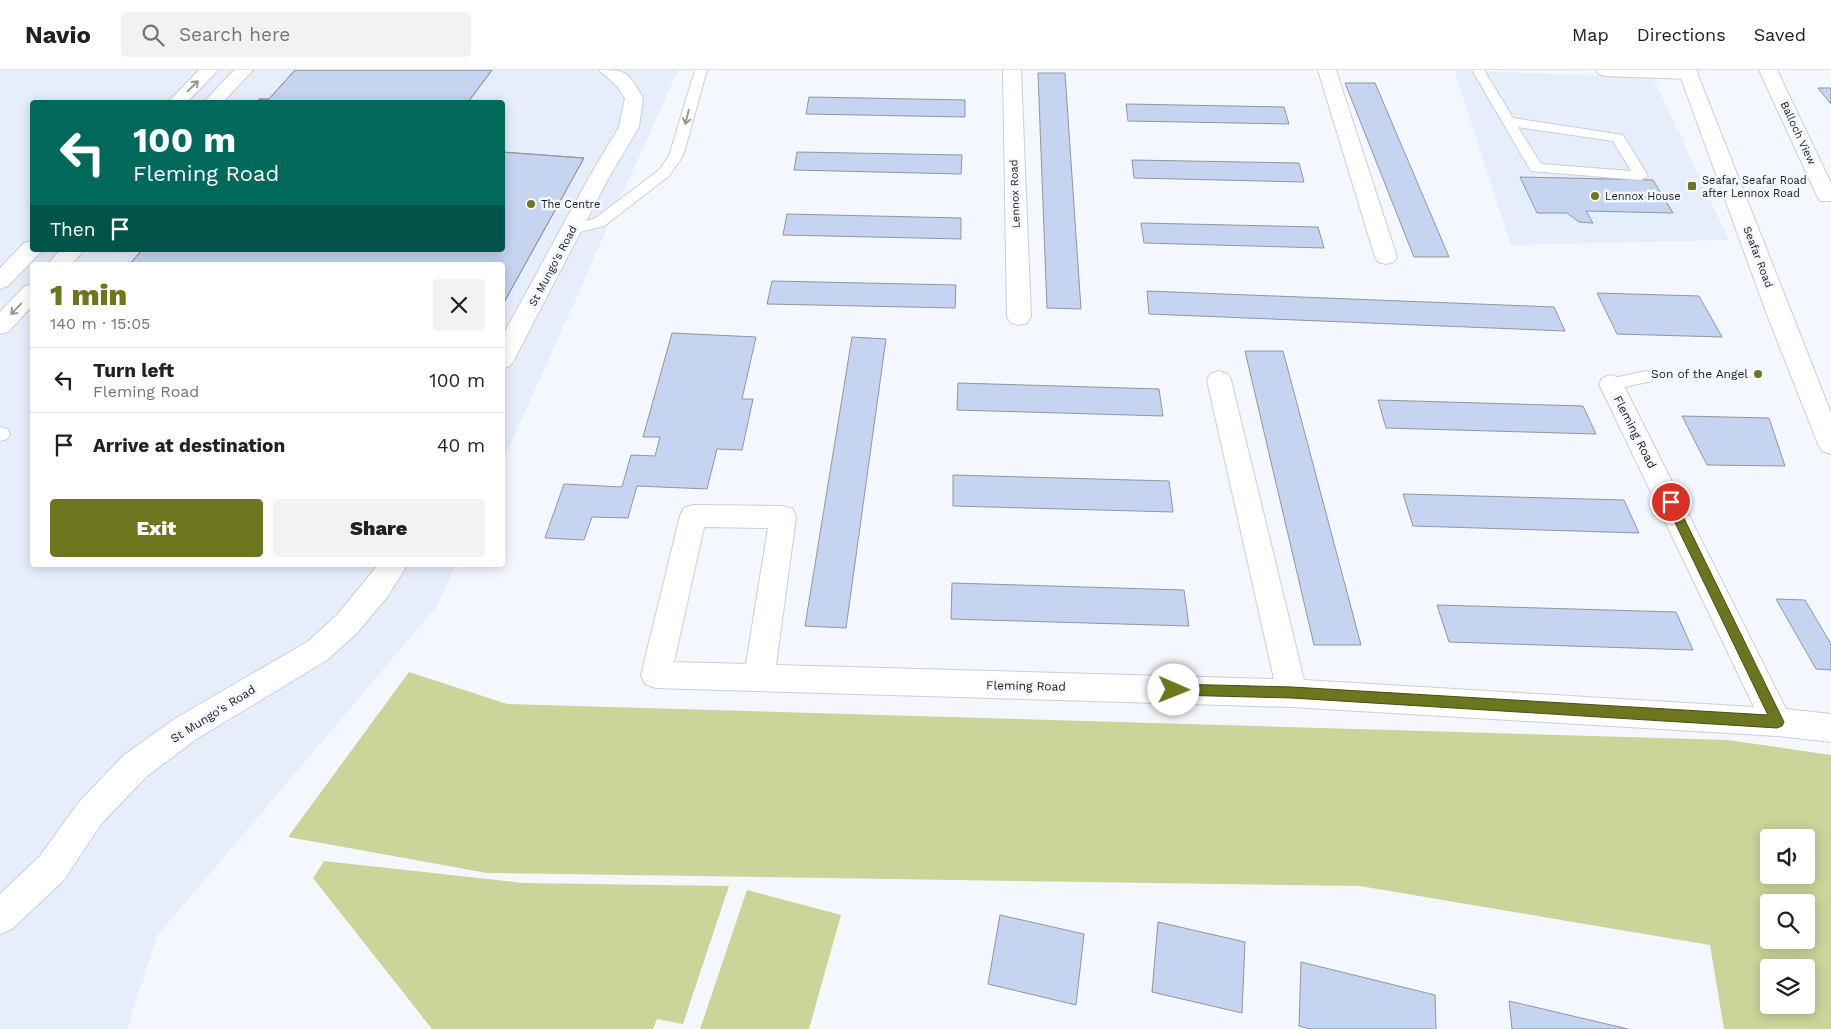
<!DOCTYPE html>
<meta charset="utf-8">
<style>
:root{--surface:#fff;--page:#f2f2f2;--text:#202124;--muted:#757577;--line:#e0e0e0;--accent:#6d751e}
body{margin:0;font-family:"Work Sans",sans-serif;background:var(--page);color:var(--text);height:100vh;display:flex;flex-direction:column;font-size:19px;white-space:nowrap}
*{box-sizing:border-box;margin:0}
p{font-size:16px;color:var(--muted)}
.icon{flex:none;width:28px;height:28px;fill:none;stroke:currentColor;stroke-width:2;stroke-linecap:round;stroke-linejoin:round}
.map{position:relative;flex:1;overflow:hidden}
.panel{position:absolute;left:30px;top:192px;width:475px;height:305px;display:flex;flex-direction:column;background:var(--surface);border-radius:5px;box-shadow:0 2px 12px #0003}
.panel>*{flex:none}
.guide{position:absolute;left:30px;top:30px;width:475px;height:152px;border-radius:5px;box-shadow:0 2px 12px #0003;background:#00695c;color:#fff;overflow:hidden}
.buttons{position:absolute;left:1760px;top:759px;display:grid;gap:10px}
.buttons a{display:grid;place-items:center;width:55px;height:55px;border-radius:5px;background:var(--surface);box-shadow:0 2px 12px #0003;font-size:25px}
.pin{position:absolute;display:grid;place-items:center;width:42px;height:42px;color:#fff;margin:-21px;border:2px solid #fff;border-radius:50%;box-shadow:0 1px 5px #0007}
.me{position:absolute;width:55px;margin:-28px;rotate:91deg;stroke-linejoin:round;filter:drop-shadow(0 0 4px #0008)}
.turn{display:flex;align-items:center;gap:18px;height:105px;padding:0 20px;font-size:22px}
.turn .icon{width:65px;height:65px;stroke-width:2.5}
.turn b{display:block;font-size:35px;line-height:42px}
.then{display:flex;align-items:center;height:48px;padding:0 20px;background:#0003;gap:10px;font-size:19px}
.round{display:grid;place-items:center;flex:none;width:52px;height:52px;border-radius:5px;background:var(--page)}
.headline{display:flex;align-items:center;justify-content:space-between;height:85px;padding:0 20px}
h1{font-size:30px;font-weight:800;line-height:38px;color:var(--accent)}
.button{display:flex;gap:10px;margin-top:auto;padding:10px 20px}
.button a{flex:1;height:58px;border-radius:5px;background:var(--accent);color:#fff;font-size:20px;font-weight:800;line-height:58px;text-align:center}
.button a+a{background:var(--page);color:var(--text)}
ul{padding:0;list-style:none}
li{display:flex;align-items:center;gap:15px;height:65px;padding:0 20px;border-top:1px solid var(--line)}
li div{flex:1}
li b{display:block;font-size:19px}
li em{font-style:normal}
header{display:flex;align-items:center;gap:30px;box-sizing:border-box;height:70px;padding:0 25px;background:var(--surface);border-bottom:1px solid var(--line)}
header strong{font-size:24px}
nav{display:flex;gap:28px;margin-inline-start:auto;font-size:18px}
.search{width:350px;height:45px;background:var(--page);display:flex;align-items:center;gap:12px;box-sizing:border-box;padding:0 18px;border-radius:5px;color:var(--muted);font-size:19px}
.map>svg:first-child{display:block}
.built{fill:#e6eefc;fill-rule:evenodd}
.green{fill:#cbd499;fill-rule:evenodd}
.building{fill:#c4d4f1;stroke:#92969d}
.lines{fill:none;stroke-linecap:round;stroke-linejoin:round}
.service-casing{stroke:#cbcfd7;stroke-width:2}
.minor-casing{stroke:#cbcfd7;stroke-width:2}
.tertiary-casing{stroke:#cbcfd7;stroke-width:2}
.primary-casing{stroke:#cbcfd7;stroke-width:2}
.service{fill:#fff;fill-rule:evenodd}
.minor{fill:#fff;fill-rule:evenodd}
.tertiary{fill:#fff;fill-rule:evenodd}
.primary{fill:#fff;fill-rule:evenodd}
.oneway{stroke:#979898}
.route{fill:#6d751e;stroke:#474c14}
.poi-dot{fill:#6d751e;stroke:#f4f8fe;stroke-width:2}
.labels{text-anchor:middle;dominant-baseline:central;stroke-width:5;stroke-linejoin:round;paint-order:stroke}
.far-street-label{font-size:11px;fill:#17191b;stroke:#f4f8fe}
.far-poi-label{font-size:11px;fill:#17191b;stroke:#f4f8fe;text-anchor:start}
.poi-label{font-size:12px;fill:#17191b;stroke:#f4f8fe;text-anchor:end}
.street-label{font-size:12px;fill:#17191b;stroke:#f4f8fe}
</style>
<header>
<strong>Navio</strong>
<div class="search"><svg class="icon" aria-label="search" viewBox="0 0 24 24"><circle cx="10" cy="10" r="6"/><path d="M15 15l6 6"/></svg>Search here</div>
<nav><a>Map</a><a>Directions</a><a>Saved</a></nav>
</header>
<div class="map">
<svg width="1831" height="959" viewBox="0 0 1831 959">
<rect width="100%" height="100%" fill="#f4f8fe"/>
<path class="built" d="M 0,0 L 678,0 L 503,391 L 502,195 L 32,195 L 32,495 L 456,495 L 437,536 L 157,866 L 127,959 L 0,959 ZM 32,32 L 502,32 L 502,180 L 32,180 Z
M 1454,0 L 1653,8 L 1729,170 L 1511,175 Z"/>
<path class="green" d="M 409,602 L 507,634 L 1728,670 L 1831,685 L 1831,959 L 1724,959 L 1710,875 L 1360,816 L 487,803 L 288,767 ZM 1769,768 L 1806,768 L 1806,805 L 1769,805 ZM 1769,832 L 1806,832 L 1806,870 L 1769,870 ZM 1769,898 L 1806,898 L 1806,935 L 1769,935 Z
M 324,791 L 523,813 L 729,816 L 683,954 L 657,949 L 653,959 L 432,959 L 313,808 Z
M 747,820 L 841,845 L 809,959 L 700,959 Z"/>
<path class="building" d="M 295,0 L 492,0 L 468,32 L 256,32 L 259,29 L 269,29 Z
M 295,0 L 492,0 L 468,32 L 256,32 L 259,29 L 269,29 Z
M 1038,3 L 1065,3 L 1081,239 L 1047,238 Z
M 1345,13 L 1375,13 L 1449,187 L 1414,187 Z
M 1818,18 L 1831,18 L 1831,34 Z
M 809,27 L 965,30 L 965,47 L 806,44 Z
M 1126,34 L 1284,37 L 1289,54 L 1128,51 Z
M 502,82 L 584,88 L 502,236 L 502,195 L 129,195 L 142,180 L 502,180 Z
M 502,82 L 584,88 L 502,236 L 502,195 L 129,195 L 142,180 L 502,180 Z
M 797,82 L 962,85 L 961,104 L 794,100 Z
M 1132,90 L 1299,93 L 1304,112 L 1134,108 Z
M 1520,107 L 1653,110 L 1673,143 L 1586,141 L 1593,153 L 1579,152 L 1567,143 L 1537,143 Z
M 787,144 L 961,148 L 961,169 L 783,165 Z
M 1141,153 L 1318,157 L 1324,178 L 1144,173 Z
M 772,211 L 956,215 L 955,238 L 767,234 Z
M 1147,221 L 1554,237 L 1565,261 L 1149,244 Z
M 1597,223 L 1699,226 L 1722,267 L 1617,264 Z
M 672,263 L 756,267 L 742,329 L 753,329 L 742,380 L 717,379 L 707,419 L 637,416 L 628,448 L 592,447 L 584,470 L 545,468 L 564,414 L 622,417 L 631,385 L 655,386 L 660,367 L 643,367 Z
M 852,267 L 886,269 L 846,558 L 805,556 Z
M 1245,281 L 1283,281 L 1361,575 L 1314,575 Z
M 958,313 L 1159,319 L 1163,346 L 957,340 Z
M 1378,330 L 1583,336 L 1596,364 L 1386,358 Z
M 1682,346 L 1769,348 L 1785,396 L 1707,395 Z
M 953,405 L 1169,411 L 1173,442 L 953,436 Z
M 1403,424 L 1624,430 L 1639,463 L 1413,456 Z
M 952,513 L 1184,520 L 1189,556 L 951,549 Z
M 1776,529 L 1805,530 L 1831,574 L 1831,600 L 1816,599 Z
M 1437,535 L 1676,542 L 1693,580 L 1449,572 Z
M 1000,845 L 1084,864 L 1076,935 L 988,914 Z
M 1158,852 L 1245,872 L 1242,943 L 1152,922 Z
M 1301,892 L 1435,925 L 1436,959 L 1310,959 L 1299,956 Z
M 1509,931 L 1628,959 L 1512,959 Z"/>
<g class="lines">
<g class="service-casing">
<path id="service" d="M 695,0 L 707,0 L 683,86 L 669,106 L 604,156 L 572,164 L 567,162 L 565,159 L 567,156 L 594,149 L 659,100 L 669,86 Z
M 1472,0 L 1484,0 L 1513,48 L 1623,65 L 1648,106 L 1641,110 L 1531,101 ZM 1518,57 L 1613,71 L 1631,101 L 1541,94 Z
M 1646,301 L 1652,303 L 1654,307 L 1652,311 L 1611,320 L 1605,318 L 1603,314 L 1605,310 Z
M 0,357 L 7,359 L 10,364 L 7,369 L 0,371 Z"/>
</g>
<g class="minor-casing">
<path id="minor" d="M 599,0 C 629,0 628,3 643,28 L 639,57 L 608,109 L 514,290 L 510,296 L 502,298 L 502,267 L 588,109 L 619,57 L 625,28 L 617,16 Z
M 1003,0 L 1021,0 L 1031,247 L 1027,253 L 1019,255 L 1011,253 L 1007,247 Z
M 1318,0 L 1336,0 L 1397,187 L 1394,192 L 1386,194 L 1378,192 L 1375,187 Z
M 1596,0 L 1696,0 L 1698,3 L 1696,7 L 1689,9 L 1605,6 L 1598,4 Z
M 1759,0 L 1777,0 L 1831,113 L 1831,131 L 1820,131 L 1817,126 Z
M 1219,301 L 1228,304 L 1231,310 L 1304,610 L 1754,637 L 1599,314 L 1602,308 L 1611,305 L 1620,308 L 1623,314 L 1786,639 L 1831,644 L 1831,672 L 1777,666 L 1292,637 L 656,618 L 645,614 L 641,605 L 680,446 L 684,438 L 693,435 L 783,436 L 793,439 L 796,447 L 776,595 L 1274,609 L 1207,310 L 1210,304 ZM 704,457 L 768,458 L 746,594 L 674,592 Z
M 378,495 L 407,495 L 388,526 L 357,563 L 327,590 L 198,668 L 146,707 L 101,754 L 64,810 L 12,859 L 0,864 L 0,824 L 40,786 L 79,732 L 124,685 L 176,648 L 307,572 L 337,545 Z"/>
</g>
<g class="tertiary-casing">
<path id="tertiary" d="M 1678,0 L 1696,0 L 1831,343 L 1831,384 L 1822,381 L 1818,374 L 1766,242 Z"/>
</g>
<g class="primary-casing">
<path id="primary" d="M 199,0 L 218,0 L 187,32 L 168,32 Z
M 234,0 L 253,0 L 223,32 L 204,32 Z
M 32,171 L 32,180 L 42,180 L 40,183 L 8,216 L 0,219 L 0,198 L 24,173 Z
M 60,180 L 84,180 L 71,195 L 47,195 Z
M 32,214 L 32,236 L 8,262 L 0,264 L 0,242 L 24,217 Z"/>
</g>
<use href="#service" class="service"/>
<use href="#minor" class="minor"/>
<use href="#tertiary" class="tertiary"/>
<use href="#primary" class="primary"/>
</g>
<defs><path id="oneway-shaft" d="M-6 0H5M1.5-3L5.5 0L1.5 3" fill="none" stroke-width="1.6" stroke-linecap="round" stroke-linejoin="round" transform="scale(1.25)"/></defs>
<g class="oneway">
<use href="#oneway-shaft" transform="translate(193 16) rotate(-45)"/>
<use href="#oneway-shaft" transform="translate(687 47) rotate(104)"/>
<use href="#oneway-shaft" transform="translate(16 239) rotate(134)"/>
</g>
<path class="route" d="M 1671,428 L 1676,432 L 1782,648 L 1784,652 L 1782,656 L 1777,658 L 1292,628 L 1174,625 L 1167,620 L 1174,614 L 1292,617 L 1768,645 L 1665,432 Z"/>
<g class="poi-dot">
<rect x="1687" y="111" width="10" height="10" rx="2.5"/>
<circle cx="1595" cy="126" r="5"/>
<circle cx="531" cy="134" r="5"/>
<circle cx="1758" cy="304" r="5"/>
</g>
<g class="labels">
<g class="far-street-label">
<text transform="translate(1798 63) rotate(65)">Balloch View</text>
<text transform="translate(1015 124) rotate(-92)">Lennox Road</text>
<text transform="translate(1758 187) rotate(69)">Seafar Road</text>
<text transform="translate(553 196) rotate(-62)">St Mungo's Road</text>
</g>
<g class="far-poi-label">
<text x="1702" y="110">Seafar, Seafar Road<tspan x="1702" dy="13">after Lennox Road</tspan></text>
<text x="1605" y="126">Lennox House</text>
<text x="541" y="134">The Centre</text>
</g>
<g class="poi-label">
<text x="1748" y="304">Son of the Angel</text>
</g>
<g class="street-label">
<text transform="translate(1635 362) rotate(63)">Fleming Road</text>
<text transform="translate(1026 616) rotate(1)">Fleming Road</text>
<text transform="translate(213 644) rotate(-32)">St Mungo's Road</text>
</g>
</g>
</svg>
<div class="buttons">
<a><svg class="icon" aria-label="sound" viewBox="0 0 24 24"><path d="M4 9h4l5-4v14l-5-4H4zM17 9q2 3 0 6"/></svg></a>
<a><svg class="icon" aria-label="search" viewBox="0 0 24 24"><circle cx="10" cy="10" r="6"/><path d="M15 15l6 6"/></svg></a>
<a><svg class="icon" aria-label="layers" viewBox="0 0 24 24"><path d="M12 4l9 5-9 5-9-5zM3 14l9 5 9-5"/></svg></a>
</div>
<div class="pin" style="left:1671px;top:432px;background:#d93025"><svg class="icon" aria-label="arrive" viewBox="0 0 24 24"><path d="M6 21V4h12l-3 4 3 4H6"/></svg></div>
<svg class="me" style="left:1174px;top:620px" viewBox="-20 -20 40 40"><circle r="19" fill="#fff"/><path d="M0-13L10 11 0 6-10 11z" fill="#6d751e"/></svg>
<div class="guide">
<div class="turn"><svg class="icon" aria-label="left" viewBox="0 0 24 24"><path d="M17 20v-9H6M10 6l-5 5 5 5"/></svg><div><b>100 m</b>Fleming Road</div></div>
<div class="then">Then<svg class="icon" aria-label="arrive" viewBox="0 0 24 24"><path d="M6 21V4h12l-3 4 3 4H6"/></svg></div>
</div>
<section class="panel">
<div class="headline"><div><h1>1 min</h1><p>140 m · 15:05</p></div><a class="round"><svg class="icon" aria-label="close" viewBox="0 0 24 24"><path d="M6 6l12 12M18 6L6 18"/></svg></a></div>
<ul>
<li><svg class="icon" aria-label="left" viewBox="0 0 24 24"><path d="M17 20v-9H6M10 6l-5 5 5 5"/></svg><div><b>Turn left</b><p>Fleming Road</p></div><em>100 m</em></li>
<li><svg class="icon" aria-label="arrive" viewBox="0 0 24 24"><path d="M6 21V4h12l-3 4 3 4H6"/></svg><div><b>Arrive at destination</b></div><em>40 m</em></li>
</ul>
<div class="button"><a>Exit</a><a>Share</a></div>
</section>
</div>
